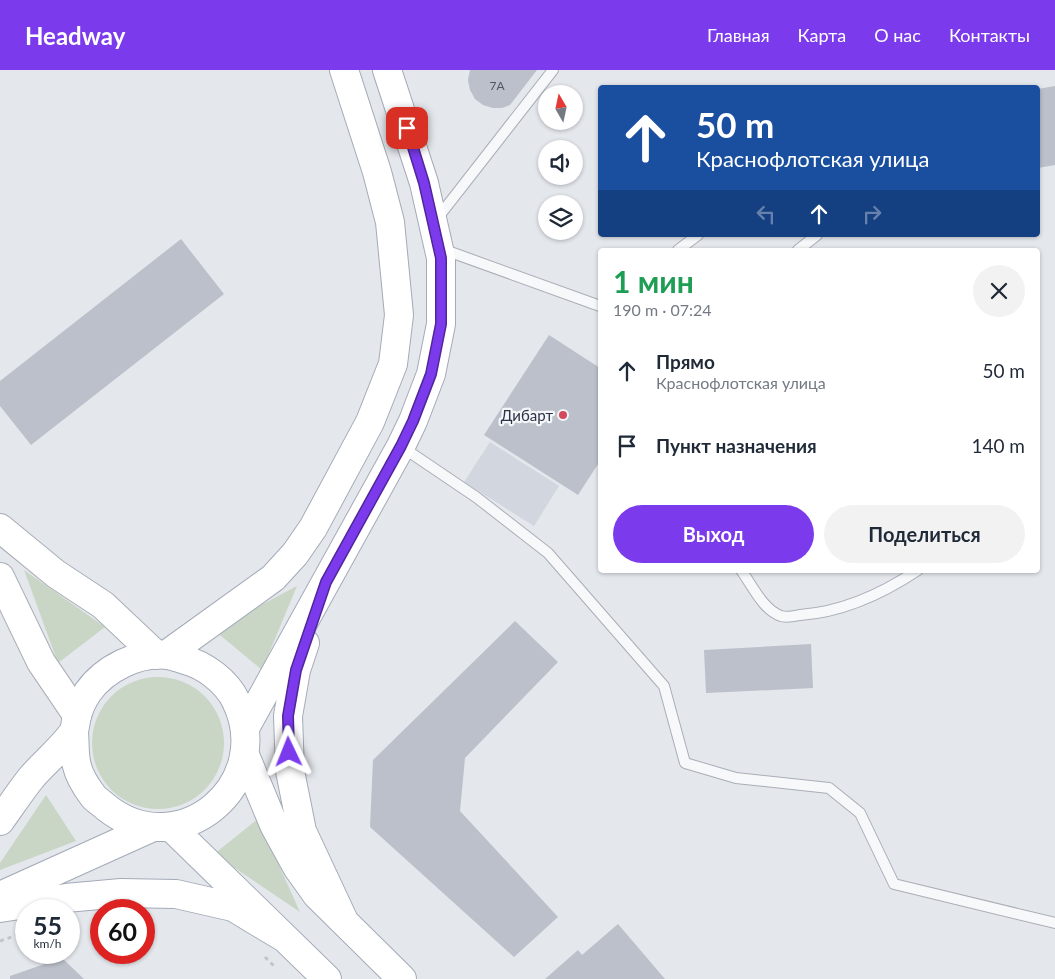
<!DOCTYPE html>
<html lang="ru">
<meta charset="utf-8">
<style>
:root{--surface:#fff;--page:#f2f2f3;--text:#1f2937;--muted:#747a83;--accent:#7c3aed}
body{margin:0;font-family:Lato,sans-serif;background:var(--page);color:var(--text);height:100vh;display:flex;flex-direction:column;font-size:19px;white-space:nowrap}
*{box-sizing:border-box;margin:0}
p{font-size:16px;color:var(--muted)}
.icon{flex:none;width:28px;height:28px;fill:none;stroke:currentColor;stroke-width:2;stroke-linecap:round;stroke-linejoin:round}
.map{position:relative;flex:1;overflow:hidden}
.side{position:absolute;left:598px;top:178px;width:442px;height:325px;display:flex;flex-direction:column;background:var(--surface);border-radius:5px;box-shadow:0 1px 4px #0004}
.side>*{flex:none}
.top-card{position:absolute;left:598px;top:15px;width:442px;height:152px;border-radius:5px;box-shadow:0 1px 4px #0004;background:#1a4fa0;color:#fff;overflow:hidden}
.needle{width:32px;rotate:351deg}
.fabs{position:absolute;left:538px;top:15px;display:grid;gap:10px}
.fabs a{display:grid;place-items:center;width:45px;height:45px;border-radius:50%;background:var(--surface);box-shadow:0 1px 4px #0004;font-size:25px}
.speed{position:absolute;left:15px;top:829px;display:flex;gap:10px;font-size:25px;font-weight:700;text-align:center}
.speed>*{display:grid;place-content:center;width:65px;height:65px;border-radius:50%;background:var(--surface);box-shadow:0 1px 4px #0004;line-height:1}
.speed small{font-size:12px;font-weight:400}
.speed .limit{border:8px solid #d22;background:#fff;color:#111}
.pin{position:absolute;display:grid;place-items:center;width:42px;height:42px;color:#fff;margin:-21px;border-radius:10px;box-shadow:0 2px 8px #0006}
.me{position:absolute;width:55px;margin:-28px;rotate:358deg;stroke-linejoin:round;filter:drop-shadow(0 0 4px #0008)}
.turn{display:flex;align-items:center;gap:18px;height:105px;padding:0 15px;font-size:22px}
.turn .icon{width:65px;height:65px;stroke-width:2.5}
.turn b{display:block;font-size:35px;line-height:42px}
.lanes{display:flex;align-items:center;height:48px;padding:0 15px;background:#0003;justify-content:center;gap:25px;direction:ltr}
.lanes .off{opacity:.35}
.round{display:grid;place-items:center;flex:none;width:52px;height:52px;border-radius:26px;background:var(--page)}
.head{display:flex;align-items:center;justify-content:space-between;height:85px;padding:0 15px}
h1{font-size:30px;font-weight:700;line-height:38px;color:#1e9e55}
.cta{display:flex;gap:10px;margin-top:auto;padding:10px 15px}
.cta a{flex:1;height:58px;border-radius:30px;background:var(--accent);color:#fff;font-size:20px;font-weight:700;line-height:58px;text-align:center}
.cta a+a{background:var(--page);color:var(--text)}
ul{padding:0;list-style:none}
li{display:flex;align-items:center;gap:15px;height:75px;padding:0 15px}
li div{flex:1}
li b{display:block;font-size:19px}
li em{font-style:normal}
header{display:flex;align-items:center;gap:30px;box-sizing:border-box;height:70px;padding:0 25px;background:var(--accent);color:#fff}
header strong{font-size:24px}
nav{display:flex;gap:28px;margin-inline-start:auto;font-size:18px}
.map>svg:first-child{display:block}
.built{fill:#d2d6de}
.green{fill:#c9d6c5}
.building{fill:#bbc0ca}
.lines{fill:none;stroke-linecap:round;stroke-linejoin:round}
.service-casing{stroke:#a9aeb7;stroke-width:12}
.secondary-casing{stroke:#a9aeb7;stroke-width:30}
.primary-casing{stroke:#a3abb8;stroke-width:30}
.path{stroke:#c2c5cb;stroke-width:3;stroke-dasharray:4 4;stroke-linecap:butt}
.service{stroke:#f7f8fa;stroke-width:10}
.secondary{stroke:#fff;stroke-width:28}
.primary{stroke:#fff;stroke-width:28}
.route-casing{stroke:#51269a;stroke-width:12}
.route{stroke:#7c3aed;stroke-width:9}
.poi-dot{fill:#d1495b;stroke:#f4f6f9;stroke-width:2}
.labels{text-anchor:middle;dominant-baseline:central;stroke-width:4.5;stroke-linejoin:round;paint-order:stroke}
.number-label{font-size:12px;fill:#4f5766}
.poi-label{font-size:15px;fill:#2b3445;stroke:#f4f6f9;text-anchor:end}
</style>
<header>
<strong>Headway</strong>
<nav><a>Главная</a><a>Карта</a><a>О нас</a><a>Контакты</a></nav>
</header>
<div class="map">
<svg width="1055" height="909" viewBox="0 0 1055 909">
<rect width="100%" height="100%" fill="#e4e7ec"/>
<path class="built" d="M 490,372 L 559,416 L 534,456 L 464,412 Z"/>
<path class="green" d="M 24,500 L 105,557 L 58,593 Z
M 297,516 L 262,600 L 214,560 Z
M92 673a66 66 0 1 1 132 0a66 66 0 1 1-132 0Z
M 46,725 L 76,771 L 0,800 L 0,793 Z
M 258,749 L 300,842 L 214,784 Z"/>
<path class="building" d="M 470,0 L 537,0 L 510,35 L 502,38 L 493,38 L 483,35 L 475,29 L 470,20 L 468,10 Z
M 1055,16 L 1055,95 L 1038,98 L 1038,19 Z
M 181,169 L 224,224 L 31,375 L 0,336 L 0,311 Z
M 549,265 L 600,298 L 600,391 L 578,425 L 484,365 Z
M 515,551 L 558,592 L 465,688 L 460,741 L 558,847 L 514,887 L 370,757 L 373,690 Z
M 811,574 L 813,618 L 706,623 L 704,580 Z
M 618,854 L 665,909 L 545,909 L 578,880 L 582,885 Z
M 62,888 L 84,909 L 10,909 L 10,906 Z"/>
<g class="lines">
<g class="service-casing">
<path id="service" d="M 436,150 L 553,0
M 442,179 L 600,236
M 678,180 L 698,165
M 798,180 L 817,165
M 402,377 L 476,427 L 548,483 L 664,616 L 685,693 L 736,708 L 829,718 L 860,743 L 894,814 L 1055,853
M 741,500 C 752,515 763,540 781,546 C 786,548 795,546 800,545 C 843,542 882,524 918,500"/>
</g>
<g class="secondary-casing">
<path id="secondary" d="M 0,458 L 56,504 L 103,535 L 156,585
M 0,507 L 41,592 L 77,645"/>
</g>
<g class="primary-casing">
<path id="primary" d="M 305,573 L 296,600 L 288,646 L 290,701 L 302,761 L 344,851
M 166,585 L 273,508 L 295,484 L 313,458 L 370,352 L 393,294 L 399,245 L 390,152 L 377,102 L 344,0
M 245,658 L 401,376 L 413,351 L 431,304 L 441,254 L 441,188 L 424,113 L 387,0
M 245,685 L 274,755 L 297,797 L 317,825 L 402,909
M 0,751 C 10,737 20,722 31,708 C 44,693 60,680 72,664 C 76,659 75,652 77,646 C 79,638 84,628 88,622 C 104,599 139,581 167,585 C 173,586 179,588 185,590 C 205,595 227,612 236,631 C 276,714 180,795 107,738 C 103,734 96,730 93,726 C 87,718 79,705 77,696 C 74,686 75,673 74,662
M 171,757 L 327,909
M 0,826 L 153,757
M 0,838 L 66,828 L 121,823 L 176,824 L 233,837 L 283,867"/>
</g>
<path class="path" d="M 0,871 L 26,862
M 265,887 L 275,897"/>
<use href="#service" class="service"/>
<use href="#secondary" class="secondary"/>
<use href="#primary" class="primary"/>
</g>
<g class="lines">
<g class="route-casing">
<path id="route" d="M 289,682 L 288,646 L 296,600 L 326,512 L 401,376 L 413,351 L 431,304 L 441,254 L 441,188 L 424,113 L 407,58"/>
</g>
<use href="#route" class="route"/>
</g>
<circle class="poi-dot" cx="563" cy="345" r="5"/>
<g class="labels">
<g class="number-label">
<text x="497" y="15">7А</text>
</g>
<g class="poi-label">
<text x="553" y="345">Дибарт</text>
</g>
</g>
</svg>
<div class="fabs">
<a><svg class="needle" viewBox="-14 -14 28 28"><path d="M0-13l5 13h-10z" fill="#e53935"/><path d="M0 13l5-13h-10z" fill="#747a83"/></svg></a>
<a><svg class="icon" aria-label="sound" viewBox="0 0 24 24"><path d="M4 9h4l5-4v14l-5-4H4zM17 9q2 3 0 6"/></svg></a>
<a><svg class="icon" aria-label="layers" viewBox="0 0 24 24"><path d="M12 4l9 5-9 5-9-5zM3 14l9 5 9-5"/></svg></a>
</div>
<div class="speed"><div>55<small>km/h</small></div><div class="limit">60</div></div>
<div class="pin" style="left:407px;top:58px;background:#d93025"><svg class="icon" aria-label="arrive" viewBox="0 0 24 24"><path d="M6 21V4h12l-3 4 3 4H6"/></svg></div>
<svg class="me" style="left:289px;top:682px" viewBox="-20 -20 40 40"><path d="M0-17L14 15 0 8-14 15z" fill="#7c3aed" stroke="#fff" stroke-width="4"/></svg>
<div class="top-card">
<div class="turn"><svg class="icon" aria-label="ahead" viewBox="0 0 24 24"><path d="M12 20V5M6 11l6-6 6 6"/></svg><div><b>50 m</b>Краснофлотская улица</div></div>
<div class="lanes"><svg class="icon off" aria-label="left" viewBox="0 0 24 24"><path d="M17 20v-9H6M10 6l-5 5 5 5"/></svg><svg class="icon" aria-label="ahead" viewBox="0 0 24 24"><path d="M12 20V5M6 11l6-6 6 6"/></svg><svg class="icon off" aria-label="right" viewBox="0 0 24 24"><path d="M7 20v-9h11M14 6l5 5-5 5"/></svg></div>
</div>
<section class="side">
<div class="head"><div><h1>1 мин</h1><p>190 m · 07:24</p></div><a class="round"><svg class="icon" aria-label="close" viewBox="0 0 24 24"><path d="M6 6l12 12M18 6L6 18"/></svg></a></div>
<ul>
<li><svg class="icon" aria-label="ahead" viewBox="0 0 24 24"><path d="M12 20V5M6 11l6-6 6 6"/></svg><div><b>Прямо</b><p>Краснофлотская улица</p></div><em>50 m</em></li>
<li><svg class="icon" aria-label="arrive" viewBox="0 0 24 24"><path d="M6 21V4h12l-3 4 3 4H6"/></svg><div><b>Пункт назначения</b></div><em>140 m</em></li>
</ul>
<div class="cta"><a>Выход</a><a>Поделиться</a></div>
</section>
</div>
